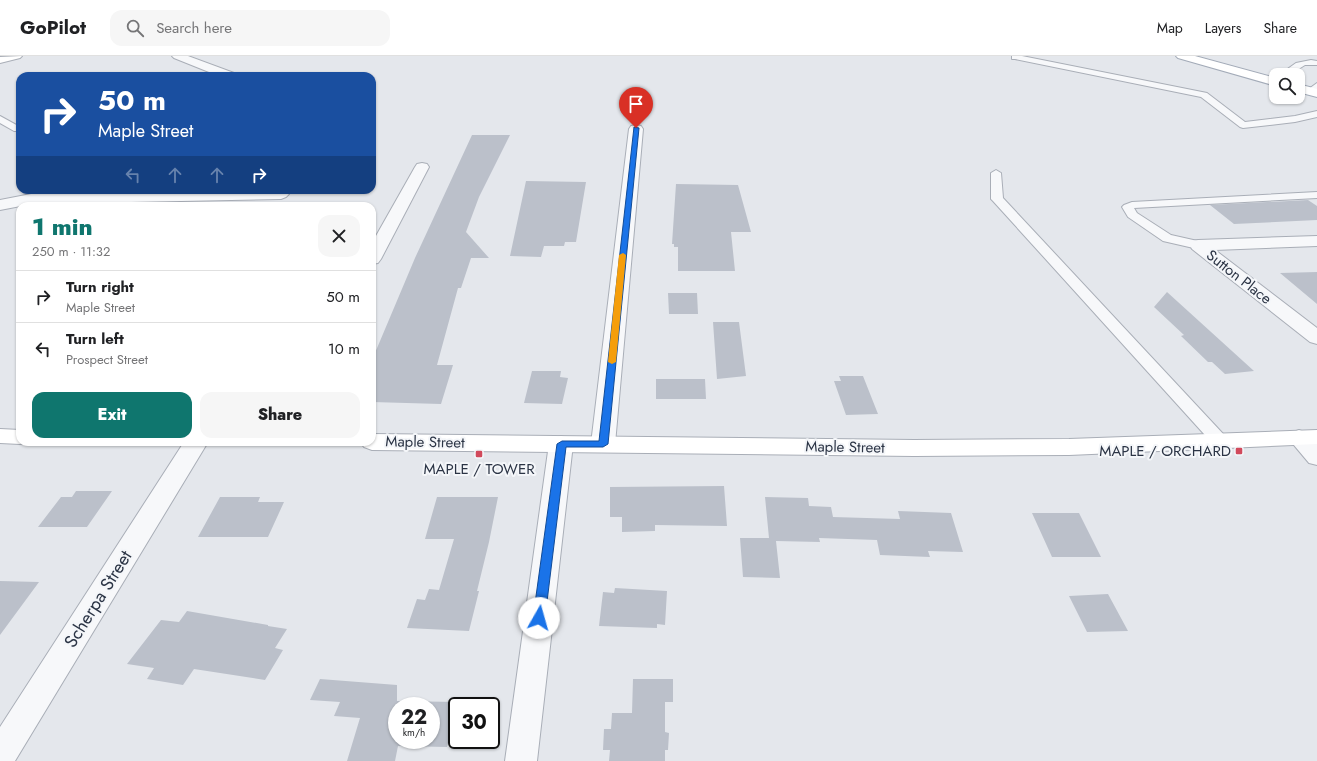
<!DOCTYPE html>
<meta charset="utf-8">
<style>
:root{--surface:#fff;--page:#f6f6f6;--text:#202124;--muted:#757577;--line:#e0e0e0;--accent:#0f766e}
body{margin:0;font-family:Jost,sans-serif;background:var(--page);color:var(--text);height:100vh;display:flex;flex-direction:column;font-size:15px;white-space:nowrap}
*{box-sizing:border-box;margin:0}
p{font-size:13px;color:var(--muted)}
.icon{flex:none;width:22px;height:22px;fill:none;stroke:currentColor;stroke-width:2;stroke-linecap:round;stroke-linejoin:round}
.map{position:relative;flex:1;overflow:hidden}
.side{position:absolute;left:16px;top:146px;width:360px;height:244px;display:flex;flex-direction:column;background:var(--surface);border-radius:12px;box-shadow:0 1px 3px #0004}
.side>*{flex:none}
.top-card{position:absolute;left:16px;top:16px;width:360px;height:122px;border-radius:12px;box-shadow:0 1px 3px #0004;background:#1a4fa0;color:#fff;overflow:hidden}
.controls{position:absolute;left:1269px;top:12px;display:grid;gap:8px}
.controls a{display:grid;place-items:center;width:36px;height:36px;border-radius:8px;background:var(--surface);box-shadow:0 1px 3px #0004;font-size:20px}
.speed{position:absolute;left:388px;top:641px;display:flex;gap:8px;font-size:20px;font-weight:700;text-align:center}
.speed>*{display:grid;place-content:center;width:52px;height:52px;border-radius:50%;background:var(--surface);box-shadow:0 1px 3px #0004;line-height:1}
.speed small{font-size:10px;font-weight:400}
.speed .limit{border:2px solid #111;border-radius:6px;background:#fff;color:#111}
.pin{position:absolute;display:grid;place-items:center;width:34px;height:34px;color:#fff;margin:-41px -17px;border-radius:50% 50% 50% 0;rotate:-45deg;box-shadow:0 0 4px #0007}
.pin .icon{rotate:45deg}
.me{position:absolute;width:44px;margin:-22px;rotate:7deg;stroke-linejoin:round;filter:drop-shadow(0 0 3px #0008)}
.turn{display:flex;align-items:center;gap:14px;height:84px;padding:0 16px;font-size:18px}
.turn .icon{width:52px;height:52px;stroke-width:2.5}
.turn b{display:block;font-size:28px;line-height:34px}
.lanes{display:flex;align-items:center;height:38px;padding:0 16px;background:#0003;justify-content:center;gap:20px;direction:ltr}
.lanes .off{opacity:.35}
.round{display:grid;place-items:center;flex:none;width:42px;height:42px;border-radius:12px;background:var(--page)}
.headline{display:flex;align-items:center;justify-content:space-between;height:68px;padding:0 16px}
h1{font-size:24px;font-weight:800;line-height:30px;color:var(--accent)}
.cta{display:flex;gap:8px;margin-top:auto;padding:8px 16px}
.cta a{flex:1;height:46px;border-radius:12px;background:var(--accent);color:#fff;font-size:16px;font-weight:800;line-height:46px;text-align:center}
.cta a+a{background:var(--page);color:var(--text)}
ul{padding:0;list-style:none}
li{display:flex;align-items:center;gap:12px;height:52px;padding:0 16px;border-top:1px solid var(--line)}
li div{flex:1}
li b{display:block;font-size:15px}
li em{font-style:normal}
header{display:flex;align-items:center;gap:24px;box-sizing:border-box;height:56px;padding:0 20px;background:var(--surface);border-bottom:1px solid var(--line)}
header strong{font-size:19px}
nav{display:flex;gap:22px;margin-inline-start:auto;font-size:14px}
.search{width:280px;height:36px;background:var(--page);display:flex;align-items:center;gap:10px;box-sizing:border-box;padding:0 14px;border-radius:12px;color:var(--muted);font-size:15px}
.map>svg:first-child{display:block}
.building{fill:#bbc0ca;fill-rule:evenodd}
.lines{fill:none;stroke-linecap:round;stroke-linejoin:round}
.lane-casing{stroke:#a9aeb7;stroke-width:2}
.street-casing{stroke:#a9aeb7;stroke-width:2}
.secondary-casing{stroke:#a9aeb7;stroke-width:2}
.primary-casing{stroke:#a3abb8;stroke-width:2}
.lane{fill:#f7f8fa;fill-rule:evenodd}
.street{fill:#f7f8fa;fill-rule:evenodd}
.secondary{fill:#fff;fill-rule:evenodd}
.primary{fill:#fff;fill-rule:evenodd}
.route{fill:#1a73e8;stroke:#114b97}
.slow{fill:#f59e0b}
.poi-dot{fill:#d1495b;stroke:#f4f6f9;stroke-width:1.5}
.labels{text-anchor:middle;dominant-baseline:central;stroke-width:4;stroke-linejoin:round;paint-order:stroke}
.street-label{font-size:15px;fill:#2b3445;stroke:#f4f6f9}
.poi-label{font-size:15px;fill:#2b3445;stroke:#f4f6f9;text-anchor:end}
.near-street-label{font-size:18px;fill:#2b3445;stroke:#f4f6f9}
</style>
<header>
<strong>GoPilot</strong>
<div class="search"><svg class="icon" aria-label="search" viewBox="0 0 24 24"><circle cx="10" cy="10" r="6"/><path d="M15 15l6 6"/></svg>Search here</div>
<nav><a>Map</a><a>Layers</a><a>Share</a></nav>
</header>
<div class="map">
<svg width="1317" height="705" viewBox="0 0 1317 705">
<rect width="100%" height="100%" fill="#e4e7ec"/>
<path class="building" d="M 472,79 L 510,79 L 479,141 L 466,176 L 489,202 L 471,202 L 461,232 L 458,232 L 437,309 L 453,309 L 441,348 L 372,346 L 372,304 L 415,202 Z
M 526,125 L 586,126 L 576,186 L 565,186 L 564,190 L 544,190 L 541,201 L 510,200 Z
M 676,128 L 738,129 L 751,176 L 731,176 L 735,215 L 678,215 L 678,191 L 674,191 L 674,188 L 672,188 Z
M 1308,144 L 1317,150 L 1317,164 L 1234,168 L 1210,149 Z
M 1317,216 L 1317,248 L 1280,217 Z
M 1167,236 L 1254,315 L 1225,318 L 1212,306 L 1208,306 L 1181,280 L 1184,279 L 1154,251 Z
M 668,237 L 697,237 L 698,258 L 669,258 Z
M 713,266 L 739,266 L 746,320 L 717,323 Z
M 532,315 L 561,315 L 560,321 L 568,322 L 562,348 L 524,347 Z
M 839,320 L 863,320 L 878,358 L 846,359 L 834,325 L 841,325 Z
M 656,323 L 705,323 L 706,343 L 656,343 Z
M 724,430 L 727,470 L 655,469 L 655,475 L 622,476 L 622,461 L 610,461 L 610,431 Z
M 76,435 L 112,435 L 87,471 L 38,471 L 61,441 L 72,441 Z
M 220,441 L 260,441 L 258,446 L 284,446 L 268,481 L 198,481 Z
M 437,441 L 498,441 L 489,486 L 477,535 L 479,535 L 469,575 L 407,572 L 417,543 L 425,544 L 429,533 L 439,534 L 454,483 L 425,483 Z
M 765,441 L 808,442 L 809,450 L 831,451 L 833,461 L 900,463 L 898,455 L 951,457 L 963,496 L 928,495 L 930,501 L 880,499 L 877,484 L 819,482 L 820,486 L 776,485 L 780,522 L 743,521 L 740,482 L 769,482 Z
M 1032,457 L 1079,457 L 1101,501 L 1052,501 Z
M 0,525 L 39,526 L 0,579 Z
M 615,532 L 667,535 L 665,569 L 657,568 L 657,572 L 599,570 L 603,536 L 614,537 Z
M 1108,538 L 1128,575 L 1087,576 L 1069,540 Z
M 187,555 L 268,569 L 268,570 L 287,573 L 275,592 L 283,594 L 265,624 L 194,613 L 183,629 L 147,623 L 154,612 L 127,608 L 161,564 L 179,566 Z
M 320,623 L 397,629 L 397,645 L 458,646 L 447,691 L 398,690 L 395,705 L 347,705 L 360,662 L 334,660 L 340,646 L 310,644 ZM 397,650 L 431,650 L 431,684 L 397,684 Z
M 633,623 L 673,623 L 673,646 L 665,646 L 665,676 L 669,677 L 668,694 L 665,694 L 665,705 L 609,705 L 610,694 L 603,694 L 604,673 L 611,673 L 612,657 L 632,657 Z"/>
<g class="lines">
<g class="lane-casing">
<path id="lane" d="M 1012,0 L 1022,0 L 1207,37 L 1245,66 L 1295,60 L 1317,55 L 1317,61 L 1295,66 L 1243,72 L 1240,71 L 1201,41 L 1015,3 L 1012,3 Z
M 1311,4 L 1317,5 L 1317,9 L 1305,9 L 1289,19 L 1279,19 L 1296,7 Z
M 1317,27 L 1317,34 L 1313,37 L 1307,37 L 1306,35 Z
M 0,60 L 20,71 L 20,75 L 14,75 L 0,67 Z
M 996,114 L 1001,117 L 1003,142 L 1226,381 L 1228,385 L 1226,389 L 1220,391 L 1214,389 L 993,145 L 991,143 L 991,117 Z
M 1317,136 L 1317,142 L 1134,152 L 1137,157 L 1171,179 L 1202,186 L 1204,189 L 1202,192 L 1198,193 L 1163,185 L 1128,161 L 1122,151 L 1124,149 L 1132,146 Z"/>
</g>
<g class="street-casing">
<path id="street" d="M 172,0 L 188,0 L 234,17 L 236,20 L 219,20 L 174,2 Z
M 636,69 L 641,70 L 643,73 L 615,388 L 611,393 L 603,396 L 595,393 L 591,388 L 629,73 L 631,70 Z
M 422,107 L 427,108 L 429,111 L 381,203 L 378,207 L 372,208 L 372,187 L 415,111 L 417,108 Z
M 249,134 L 284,134 L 286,135 L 289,138 L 286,141 L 281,143 L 31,148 L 0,154 L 0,144 L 31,138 Z
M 1317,180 L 1317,190 L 1215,194 L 1317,272 L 1317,288 L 1310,286 L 1192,193 L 1190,189 L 1192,185 L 1198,184 Z
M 1299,374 L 1307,377 L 1317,387 L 1317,409 L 1309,407 L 1288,382 L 1291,377 Z
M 561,380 L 569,383 L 573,388 L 537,705 L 505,705 L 549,388 L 553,383 Z
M 184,386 L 208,386 L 15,705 L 0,705 L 0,671 Z"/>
</g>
<g class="secondary-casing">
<path id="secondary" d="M 22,0 L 20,2 L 0,7 L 0,1 Z
M 0,373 L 20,374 L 20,386 L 28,386 L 20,388 L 0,387 Z
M 1317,374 L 1317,388 L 1069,399 L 914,400 L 372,394 L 364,391 L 360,386 L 372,386 L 372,378 L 914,384 L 1069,383 Z"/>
</g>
<g class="primary-casing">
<path id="primary" d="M 1176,0 L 1195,0 L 1276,22 L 1276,30 L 1178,2 Z
M 1298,28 L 1317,33 L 1317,41 L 1298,36 Z"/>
</g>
<use href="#lane" class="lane"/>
<use href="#street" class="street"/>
<use href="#secondary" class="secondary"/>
<use href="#primary" class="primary"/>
</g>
<path class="route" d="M 634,71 L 639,72 L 608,388 L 603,391 L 566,391 L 545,562 L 543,566 L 539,567 L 535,566 L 533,562 L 557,388 L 562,385 L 599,385 Z"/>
<path class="slow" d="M 623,197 L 626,199 L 616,306 L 612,308 L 608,306 L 619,199 Z"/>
<g class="poi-dot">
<rect x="1235" y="391" width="8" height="8" rx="2"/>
<rect x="475" y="394" width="8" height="8" rx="2"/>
</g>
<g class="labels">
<g class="street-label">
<text transform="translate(1239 221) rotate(38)">Sutton Place</text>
<text transform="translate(425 386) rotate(1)">Maple Street</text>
<text transform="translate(845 391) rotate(1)">Maple Street</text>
</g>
<g class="poi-label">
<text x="1231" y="395">MAPLE / ORCHARD</text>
<text x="479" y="413" text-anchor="middle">MAPLE / TOWER</text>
</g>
<g class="near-street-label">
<text transform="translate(98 543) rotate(-58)">Scherpa Street</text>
</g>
</g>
</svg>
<div class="controls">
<a><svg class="icon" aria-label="search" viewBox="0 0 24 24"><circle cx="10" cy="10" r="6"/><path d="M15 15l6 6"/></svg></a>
</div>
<div class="speed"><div>22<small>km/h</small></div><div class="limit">30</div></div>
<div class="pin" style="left:636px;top:72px;background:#d93025"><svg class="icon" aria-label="arrive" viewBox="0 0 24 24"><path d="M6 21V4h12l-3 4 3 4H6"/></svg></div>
<svg class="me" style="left:539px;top:562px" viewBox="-20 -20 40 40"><circle r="19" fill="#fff"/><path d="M0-13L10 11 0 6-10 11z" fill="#1a73e8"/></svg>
<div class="top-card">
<div class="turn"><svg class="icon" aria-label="right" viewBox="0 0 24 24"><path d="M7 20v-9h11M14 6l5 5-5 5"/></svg><div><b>50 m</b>Maple Street</div></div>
<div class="lanes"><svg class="icon off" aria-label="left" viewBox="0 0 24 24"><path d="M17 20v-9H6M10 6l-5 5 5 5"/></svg><svg class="icon off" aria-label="ahead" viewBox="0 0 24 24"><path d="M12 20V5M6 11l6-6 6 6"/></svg><svg class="icon off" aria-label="ahead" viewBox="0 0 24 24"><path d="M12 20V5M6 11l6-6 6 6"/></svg><svg class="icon" aria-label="right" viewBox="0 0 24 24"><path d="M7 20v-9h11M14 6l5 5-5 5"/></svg></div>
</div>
<section class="side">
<div class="headline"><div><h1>1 min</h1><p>250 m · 11:32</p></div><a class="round"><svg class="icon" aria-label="close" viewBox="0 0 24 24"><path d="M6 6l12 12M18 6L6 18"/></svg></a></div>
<ul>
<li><svg class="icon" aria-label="right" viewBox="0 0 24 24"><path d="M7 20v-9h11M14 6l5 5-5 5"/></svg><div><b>Turn right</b><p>Maple Street</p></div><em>50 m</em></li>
<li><svg class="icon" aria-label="left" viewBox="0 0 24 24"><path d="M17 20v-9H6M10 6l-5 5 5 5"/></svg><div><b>Turn left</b><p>Prospect Street</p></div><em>10 m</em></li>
</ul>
<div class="cta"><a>Exit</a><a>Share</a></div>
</section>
</div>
